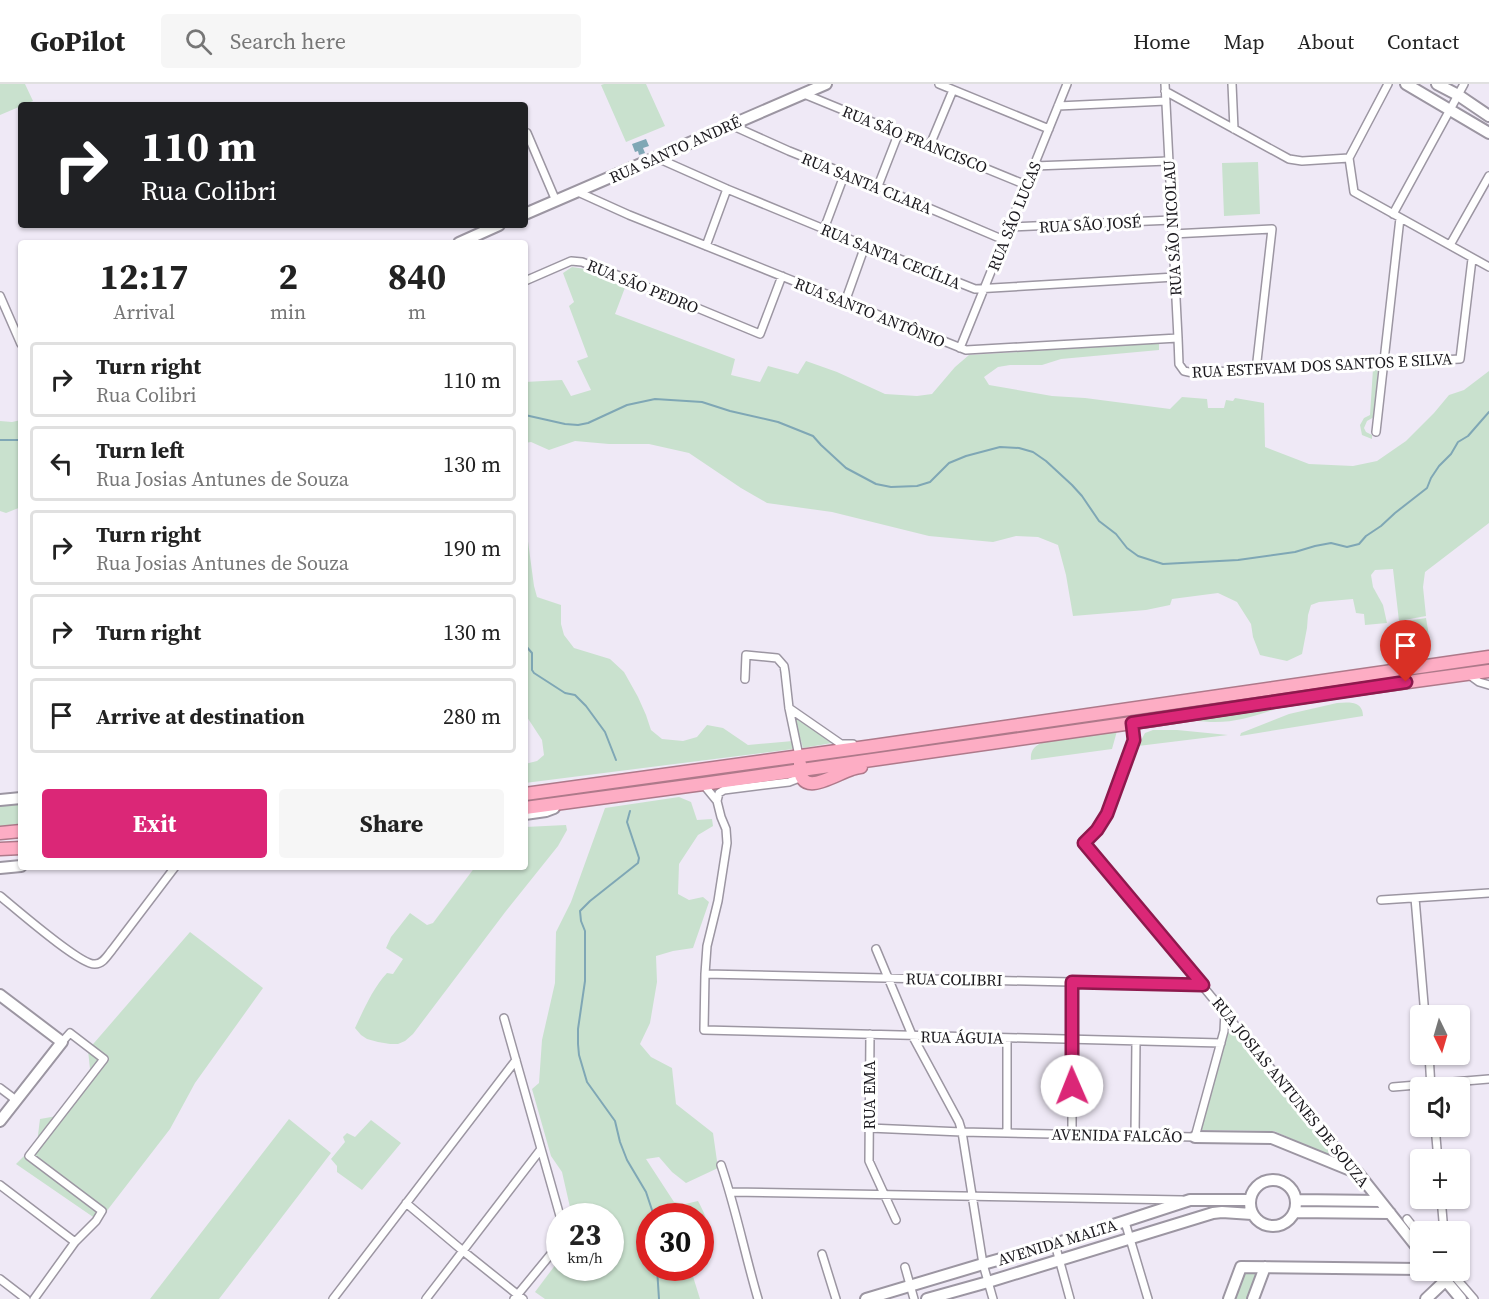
<!DOCTYPE html>
<meta charset="utf-8">
<style>
:root{--surface:#fff;--page:#f6f6f6;--text:#222;--muted:#767676;--line:#e0e0e0;--accent:#db2777}
body{margin:0;font-family:"Source Serif 4",serif;background:var(--page);color:var(--text);height:100vh;display:flex;flex-direction:column;font-size:22px;white-space:nowrap}
*{box-sizing:border-box;margin:0}
p{font-size:20px;color:var(--muted)}
.icon{flex:none;width:33px;height:33px;fill:none;stroke:currentColor;stroke-width:2;stroke-linecap:round;stroke-linejoin:round}
.map{position:relative;flex:1;overflow:hidden}
.details{position:absolute;left:18px;top:156px;width:510px;height:630px;display:flex;flex-direction:column;background:var(--surface);border-radius:6px;box-shadow:0 2px 4px #0004}
.details>*{flex:none}
.top-card{position:absolute;left:18px;top:18px;width:510px;height:126px;border-radius:6px;box-shadow:0 2px 4px #0004;background:#202124;color:#fff;overflow:hidden}
.needle{width:39px;rotate:175deg}
.controls{position:absolute;left:1410px;top:921px;display:grid;gap:12px}
.controls a{display:grid;place-items:center;width:60px;height:60px;border-radius:6px;background:var(--surface);box-shadow:0 2px 4px #0004;font-size:30px}
.speed{position:absolute;left:546px;top:1119px;display:flex;gap:12px;font-size:30px;font-weight:700;text-align:center}
.speed>*{display:grid;place-content:center;width:78px;height:78px;border-radius:50%;background:var(--surface);box-shadow:0 2px 4px #0004;line-height:1}
.speed small{font-size:15px;font-weight:400}
.speed .limit{border:9px solid #d22;background:#fff;color:#111}
.pin{position:absolute;display:grid;place-items:center;width:51px;height:51px;color:#fff;margin:-62px -26px;border-radius:50% 50% 50% 0;rotate:-45deg;box-shadow:0 0 6px #0007}
.pin .icon{rotate:45deg}
.me{position:absolute;width:66px;margin:-33px;rotate:359deg;stroke-linejoin:round;filter:drop-shadow(0 0 4px #0008)}
.turn{display:flex;align-items:center;gap:21px;height:126px;padding:0 24px;font-size:27px}
.turn .icon{width:78px;height:78px;stroke-width:2.5}
.turn b{display:block;font-size:42px;line-height:51px}
.eta{display:flex;justify-content:space-evenly;align-items:center;height:102px;text-align:center}
.eta b{font-size:36px;font-weight:700;line-height:42px}
.button{display:flex;gap:12px;margin-top:auto;padding:12px 24px}
.button a{flex:1;height:69px;border-radius:6px;background:var(--accent);color:#fff;font-size:24px;font-weight:700;line-height:69px;text-align:center}
.button a+a{background:var(--page);color:var(--text)}
ul{padding:0;list-style:none}
li{display:flex;align-items:center;gap:18px;height:75px;margin:0 12px 9px;padding:0 12px;border:3px solid var(--line);border-radius:6px}
li div{flex:1}
li b{display:block;font-size:22px}
li em{font-style:normal}
header{display:flex;align-items:center;gap:36px;box-sizing:border-box;height:84px;padding:0 30px;background:var(--surface);border-bottom:2px solid var(--line)}
header strong{font-size:28px}
nav{display:flex;gap:33px;margin-inline-start:auto;font-size:21px}
.search{width:420px;height:54px;background:var(--page);display:flex;align-items:center;gap:15px;box-sizing:border-box;padding:0 21px;border-radius:6px;color:var(--muted);font-size:22px}
.map>svg:first-child{display:block}
.green{fill:#c9e1ce}
.water{fill:#7fa7b5}
.lines{fill:none;stroke-linecap:round;stroke-linejoin:round}
.stream{stroke:#7fa7b5;stroke-width:2}
.street-casing{stroke:#9c96a2;stroke-width:10}
.secondary-casing{stroke:#9c96a2;stroke-width:14}
.highway-casing{stroke:#ae798a;stroke-width:15}
.street{stroke:#fff;stroke-width:7}
.secondary{stroke:#fff;stroke-width:10}
.highway{stroke:#fdadc4;stroke-width:12}
.route-casing{stroke:#8e194d;stroke-width:15}
.route{stroke:#db2777;stroke-width:10}
.labels{text-anchor:middle;dominant-baseline:central;stroke-width:6;stroke-linejoin:round;paint-order:stroke}
.street-label{font-size:16px;fill:#1b191e;stroke:#fff}
</style>
<header>
<strong>GoPilot</strong>
<div class="search"><svg class="icon" aria-label="search" viewBox="0 0 24 24"><circle cx="10" cy="10" r="6"/><path d="M15 15l6 6"/></svg>Search here</div>
<nav><a>Home</a><a>Map</a><a>About</a><a>Contact</a></nav>
</header>
<div class="map">
<svg width="1489" height="1215" viewBox="0 0 1489 1215">
<rect width="100%" height="100%" fill="#efe9f6"/>
<path class="green" d="M 0,0 L 25,0 L 33,17 L 0,31 Z
M 604,0 L 646,0 L 665,42 L 626,58 L 601,1 Z
M 1258,78 L 1260,130 L 1224,132 L 1222,79 Z
M 572,183 L 585,185 L 626,201 L 615,230 L 735,275 L 731,291 L 760,298 L 768,282 L 798,290 L 806,277 L 837,288 L 885,310 L 917,312 L 932,310 L 955,283 L 969,271 L 1159,259 L 1159,266 L 1061,275 L 1042,281 L 1010,281 L 998,283 L 984,293 L 989,301 L 1052,312 L 1085,314 L 1170,325 L 1182,313 L 1207,315 L 1208,324 L 1224,324 L 1226,316 L 1233,317 L 1235,314 L 1264,319 L 1265,363 L 1309,380 L 1353,382 L 1377,377 L 1406,357 L 1434,329 L 1449,311 L 1464,306 L 1489,287 L 1489,439 L 1425,488 L 1423,503 L 1426,532 L 1399,537 L 1393,485 L 1375,486 L 1371,491 L 1373,503 L 1383,521 L 1387,539 L 1365,541 L 1364,530 L 1356,529 L 1353,515 L 1319,518 L 1311,521 L 1308,531 L 1307,544 L 1302,570 L 1287,577 L 1260,571 L 1253,553 L 1251,540 L 1237,518 L 1218,509 L 1172,515 L 1170,521 L 1146,526 L 1073,532 L 1066,491 L 1058,461 L 1038,453 L 1016,452 L 993,458 L 929,452 L 832,428 L 767,419 L 741,404 L 689,369 L 649,360 L 609,360 L 575,357 L 549,366 L 531,358 L 525,359 L 525,298 L 562,296 L 571,312 L 591,306 L 577,277 L 588,273 L 569,222 L 574,218 L 563,189 Z
M 1373,285 L 1378,285 L 1374,333 L 1367,337 L 1364,344 L 1366,348 L 1372,351 L 1372,355 L 1362,351 L 1360,341 L 1364,334 L 1370,331 Z
M 21,336 L 21,423 L 6,429 L 0,427 L 0,337 L 12,338 Z
M 525,435 L 534,502 L 537,513 L 561,521 L 561,540 L 564,551 L 574,564 L 610,575 L 624,588 L 638,613 L 646,631 L 651,646 L 662,655 L 683,657 L 697,653 L 707,641 L 723,644 L 748,661 L 793,657 L 793,665 L 525,699 L 525,680 L 537,677 L 544,671 L 542,656 L 525,630 Z
M 1426,534 L 1430,558 L 1404,562 L 1400,538 Z
M 1489,575 L 1489,581 L 924,662 L 810,681 L 815,676 L 833,673 Z
M 1337,619 C 1349,618 1363,617 1363,632 L 1240,652 L 1241,649 L 1289,630 Z
M 1282,623 C 1248,634 1228,642 1192,636 Z
M 794,632 L 832,659 L 803,664 Z
M 1153,646 L 1177,646 L 1228,651 L 1138,662 L 1145,649 Z
M 1117,647 L 1112,665 L 1031,676 C 1030,666 1035,661 1044,658 Z
M 794,679 L 793,681 L 525,720 L 525,712 Z
M 679,713 L 691,718 L 697,736 L 712,735 L 713,742 L 698,751 L 679,780 L 678,810 L 689,816 L 703,813 L 709,818 L 693,864 L 673,867 L 656,872 L 657,898 L 650,939 L 640,960 L 651,973 L 672,984 L 676,1020 L 713,1049 L 718,1084 L 686,1099 L 672,1088 L 659,1073 L 646,1075 L 674,1118 L 685,1120 L 698,1117 C 709,1138 710,1142 701,1163 L 700,1132 L 650,1132 L 650,1184 L 692,1184 L 691,1186 L 700,1215 L 545,1215 L 535,1208 L 559,1176 L 560,1184 L 610,1184 L 610,1132 L 572,1132 L 562,1088 L 551,1072 L 532,1005 L 539,999 L 542,956 L 555,899 L 556,848 L 571,818 L 605,724 Z
M 21,719 L 21,744 L 0,746 L 0,720 Z
M 566,741 L 567,746 L 558,762 L 506,827 L 413,950 L 405,957 L 398,960 L 390,960 L 378,958 L 367,955 L 361,951 L 355,944 C 364,925 373,904 387,889 L 393,890 L 403,875 L 386,864 L 391,853 L 410,829 L 427,841 L 433,839 L 475,783 L 525,783 L 525,743 Z
M 190,848 L 263,904 L 195,999 L 170,1045 L 99,1137 L 16,1080 L 37,1059 L 40,1035 L 57,1032 L 90,985 L 88,966 Z
M 1228,936 L 1346,1079 L 1274,1047 L 1202,1046 L 1200,1044 Z
M 289,1035 L 331,1069 L 219,1215 L 150,1215 Z
M 371,1036 L 401,1059 L 362,1106 L 337,1088 L 337,1082 L 331,1075 L 345,1058 L 343,1053 L 347,1049 L 355,1053 Z
M 1242,1186 L 1259,1186 L 1248,1215 L 1231,1215 Z"/>
<path class="water" d="M 646,55 L 649,62 L 643,64 L 645,69 L 639,71 L 638,67 L 635,68 L 632,60 Z"/>
<g class="lines">
<path class="stream" d="M 525,331 L 565,340 L 578,341 L 588,339 L 627,321 L 655,315 L 702,318 L 730,327 L 778,338 L 813,352 L 821,361 L 846,384 L 876,400 L 891,403 L 917,402 L 930,398 L 949,379 L 966,372 L 1000,363 L 1019,364 L 1033,368 L 1046,377 L 1072,401 L 1082,412 L 1099,437 L 1116,450 L 1127,464 L 1138,472 L 1163,480 L 1238,476 L 1295,468 L 1315,462 L 1331,459 L 1347,463 L 1359,460 L 1366,452 L 1381,442 L 1395,429 L 1427,404 L 1431,394 L 1439,382 L 1451,370 L 1458,358 L 1468,352 L 1489,328
M 0,356 L 21,356
M 525,561 L 532,569 L 532,586 L 534,589 L 565,609 L 575,611 L 586,622 L 605,648 L 616,676
M 630,727 L 627,738 L 639,774 L 638,779 L 590,817 L 580,827 L 581,837 L 585,847 L 585,897 L 578,945 L 578,960 L 579,971 L 587,998 L 615,1037 L 620,1058 L 627,1076 L 646,1108 L 654,1132
M 657,1184 L 659,1215"/>
<g class="street-casing">
<path id="street" d="M 939,0 L 1049,45
M 1165,0 L 1178,254 L 1179,280 L 1184,287 L 1193,289 L 1460,275 L 1472,175
M 1232,0 L 1234,45
M 1388,0 L 1349,74 L 1354,108 L 1489,183
M 1165,7 L 1289,75 L 1302,77 L 1349,74
M 804,10 L 1026,101
M 1058,22 L 1166,17
M 731,41 L 789,67 L 884,105 L 1004,156
M 527,49 L 556,117
M 930,61 L 953,6
M 655,73 L 727,105 L 824,145 L 975,205 L 1175,193
M 1034,82 L 1169,77
M 878,102 L 899,48
M 578,108 L 629,131 L 966,266 L 1178,254
M 1393,130 L 1464,0
M 1009,143 L 1172,136
M 824,145 L 845,89
M 1172,150 L 1272,145 L 1256,286
M 1450,161 L 1489,92
M 706,162 L 727,105
M 525,197 L 571,177 L 582,178 L 625,194 L 760,250 L 782,192
M 0,212 L 21,260
M 845,218 L 865,162
M 960,264 L 1067,0
M 1376,348 L 1400,134
M 1468,590 L 1479,598 L 1489,601
M 745,595 L 746,571 L 777,574 L 784,582 L 785,588 L 789,624 L 799,672
M 789,624 L 841,660 L 853,660
M 1132,639 L 1134,656 L 1107,730 L 1097,746 L 1084,759 L 1355,1086
M 802,693 L 789,698 L 724,706 L 719,709 L 717,717 L 721,733 L 726,745 L 727,759 L 718,817 L 707,862 L 705,890 L 704,946 L 1221,959
M 703,700 L 717,717
M 0,812 C 15,824 81,882 95,880 C 103,880 107,872 112,866 L 175,783
M 1415,814 L 1425,932
M 1381,816 L 1489,809
M 876,865 L 912,951 L 959,1038 L 962,1048 L 983,1180 L 993,1215
M 705,890 L 1203,901
M 1072,898 L 1072,1050
M 504,934 L 560,1132
M 870,950 L 869,1077 L 896,1136
M 1007,954 L 1007,1048
M 1429,970 L 1431,1004
M 1393,1003 L 1489,995
M 0,1004 L 16,1016
M 1435,1042 L 1438,1076
M 869,1044 L 962,1048 L 1195,1053 L 1224,947 L 1225,928
M 1135,1051 L 1136,957
M 721,1081 C 736,1125 745,1171 758,1215
M 0,1101 L 75,1158
M 730,1108 L 1182,1116
M 1441,1114 L 1444,1148
M 406,1119 L 463,1167 L 523,1215
M 1407,1135 L 1420,1152
M 1125,1138 L 1148,1215
M 1055,1160 L 1070,1215
M 822,1170 L 836,1215
M 905,1183 L 914,1215
M 1449,1186 L 1474,1215
M 0,1195 L 26,1215
M 34,1215 L 75,1158 L 96,1137 L 102,1127 L 29,1072 L 104,975 L 70,949 L 62,958
M 333,1215 L 516,976
M 426,1215 L 541,1065
M 514,1215 L 560,1159"/>
</g>
<g class="secondary-casing">
<path id="secondary" d="M 1406,0 L 1489,49
M 1437,0 L 1458,11 L 1489,32
M 525,130 L 826,0
M 459,159 L 499,141
M 0,716 L 21,714
M 525,730 L 546,727 L 554,724
M 0,784 L 21,782
M 0,911 L 62,958 L 0,1037
M 1195,1053 L 1272,1054 L 1358,1089 L 1420,1167
M1250 1119a23 23 0 1 1 46 0a23 23 0 1 1-46 0Z
M 1296,1116 L 1380,1117
M 1294,1128 L 1390,1129
M 1437,1186 L 1461,1215
M 866,1215 L 983,1180 L 1055,1160 L 1190,1116 L 1250,1116
M 927,1215 L 988,1198 L 1213,1129 L 1222,1128 L 1252,1130
M 1229,1215 L 1241,1183 L 1420,1185
M 1253,1215 L 1265,1183
M 1426,1215 L 1445,1197"/>
</g>
<g class="highway-casing">
<path id="highway" d="M 800,680 C 798,717 835,690 852,685 C 855,684 858,683 861,683
M 525,710 L 873,662 L 1489,573
M 525,724 L 703,700 L 1153,636 L 1342,607 L 1489,587
M 0,749 L 21,747
M 0,765 L 21,764"/>
</g>
<use href="#street" class="street"/>
<use href="#secondary" class="secondary"/>
<use href="#highway" class="highway"/>
</g>
<g class="lines">
<g class="route-casing">
<path id="route" d="M 1072,1002 L 1072,898 L 1203,901 L 1084,759 L 1097,746 L 1107,730 L 1134,656 L 1132,639 L 1406,598"/>
</g>
<use href="#route" class="route"/>
</g>
<g class="labels">
<g class="street-label">
<text transform="translate(915 55) rotate(22)">RUA SÃO FRANCISCO</text>
<text transform="translate(675 65) rotate(-24)">RUA SANTO ANDRÉ</text>
<text transform="translate(867 99) rotate(22)">RUA SANTA CLARA</text>
<text transform="translate(1014 132) rotate(-68)">RUA SÃO LUCAS</text>
<text transform="translate(1090 140) rotate(-3)">RUA SÃO JOSÉ</text>
<text transform="translate(1172 144) rotate(-93)">RUA SÃO NICOLAU</text>
<text transform="translate(891 172) rotate(22)">RUA SANTA CECÍLIA</text>
<text transform="translate(643 202) rotate(22)">RUA SÃO PEDRO</text>
<text transform="translate(870 228) rotate(22)">RUA SANTO ANTÔNIO</text>
<text transform="translate(1322 281) rotate(-3)">RUA ESTEVAM DOS SANTOS E SILVA</text>
<text transform="translate(954 895) rotate(1)">RUA COLIBRI</text>
<text transform="translate(962 953) rotate(1)">RUA ÁGUIA</text>
<text transform="translate(1291 1008) rotate(51)">RUA JOSIAS ANTUNES DE SOUZA</text>
<text transform="translate(869 1011) rotate(-90)">RUA EMA</text>
<text transform="translate(1117 1051) rotate(1)">AVENIDA FALCÃO</text>
<text transform="translate(1057 1158) rotate(-17)">AVENIDA MALTA</text>
</g>
</g>
</svg>
<div class="controls">
<a><svg class="needle" viewBox="-14 -14 28 28"><path d="M0-13l5 13h-10z" fill="#e53935"/><path d="M0 13l5-13h-10z" fill="#767676"/></svg></a>
<a><svg class="icon" aria-label="sound" viewBox="0 0 24 24"><path d="M4 9h4l5-4v14l-5-4H4zM17 9q2 3 0 6"/></svg></a>
<a>+</a>
<a>−</a>
</div>
<div class="speed"><div>23<small>km/h</small></div><div class="limit">30</div></div>
<div class="pin" style="left:1406px;top:598px;background:#d93025"><svg class="icon" aria-label="arrive" viewBox="0 0 24 24"><path d="M6 21V4h12l-3 4 3 4H6"/></svg></div>
<svg class="me" style="left:1072px;top:1002px" viewBox="-20 -20 40 40"><circle r="19" fill="#fff"/><path d="M0-13L10 11 0 6-10 11z" fill="#db2777"/></svg>
<div class="top-card">
<div class="turn"><svg class="icon" aria-label="right" viewBox="0 0 24 24"><path d="M7 20v-9h11M14 6l5 5-5 5"/></svg><div><b>110 m</b>Rua Colibri</div></div>
</div>
<section class="details">
<div class="eta">
<div><b>12:17</b><p>Arrival</p></div>
<div><b>2</b><p>min</p></div>
<div><b>840</b><p>m</p></div>
</div>
<ul>
<li><svg class="icon" aria-label="right" viewBox="0 0 24 24"><path d="M7 20v-9h11M14 6l5 5-5 5"/></svg><div><b>Turn right</b><p>Rua Colibri</p></div><em>110 m</em></li>
<li><svg class="icon" aria-label="left" viewBox="0 0 24 24"><path d="M17 20v-9H6M10 6l-5 5 5 5"/></svg><div><b>Turn left</b><p>Rua Josias Antunes de Souza</p></div><em>130 m</em></li>
<li><svg class="icon" aria-label="right" viewBox="0 0 24 24"><path d="M7 20v-9h11M14 6l5 5-5 5"/></svg><div><b>Turn right</b><p>Rua Josias Antunes de Souza</p></div><em>190 m</em></li>
<li><svg class="icon" aria-label="right" viewBox="0 0 24 24"><path d="M7 20v-9h11M14 6l5 5-5 5"/></svg><div><b>Turn right</b></div><em>130 m</em></li>
<li><svg class="icon" aria-label="arrive" viewBox="0 0 24 24"><path d="M6 21V4h12l-3 4 3 4H6"/></svg><div><b>Arrive at destination</b></div><em>280 m</em></li>
</ul>
<div class="button"><a>Exit</a><a>Share</a></div>
</section>
</div>
